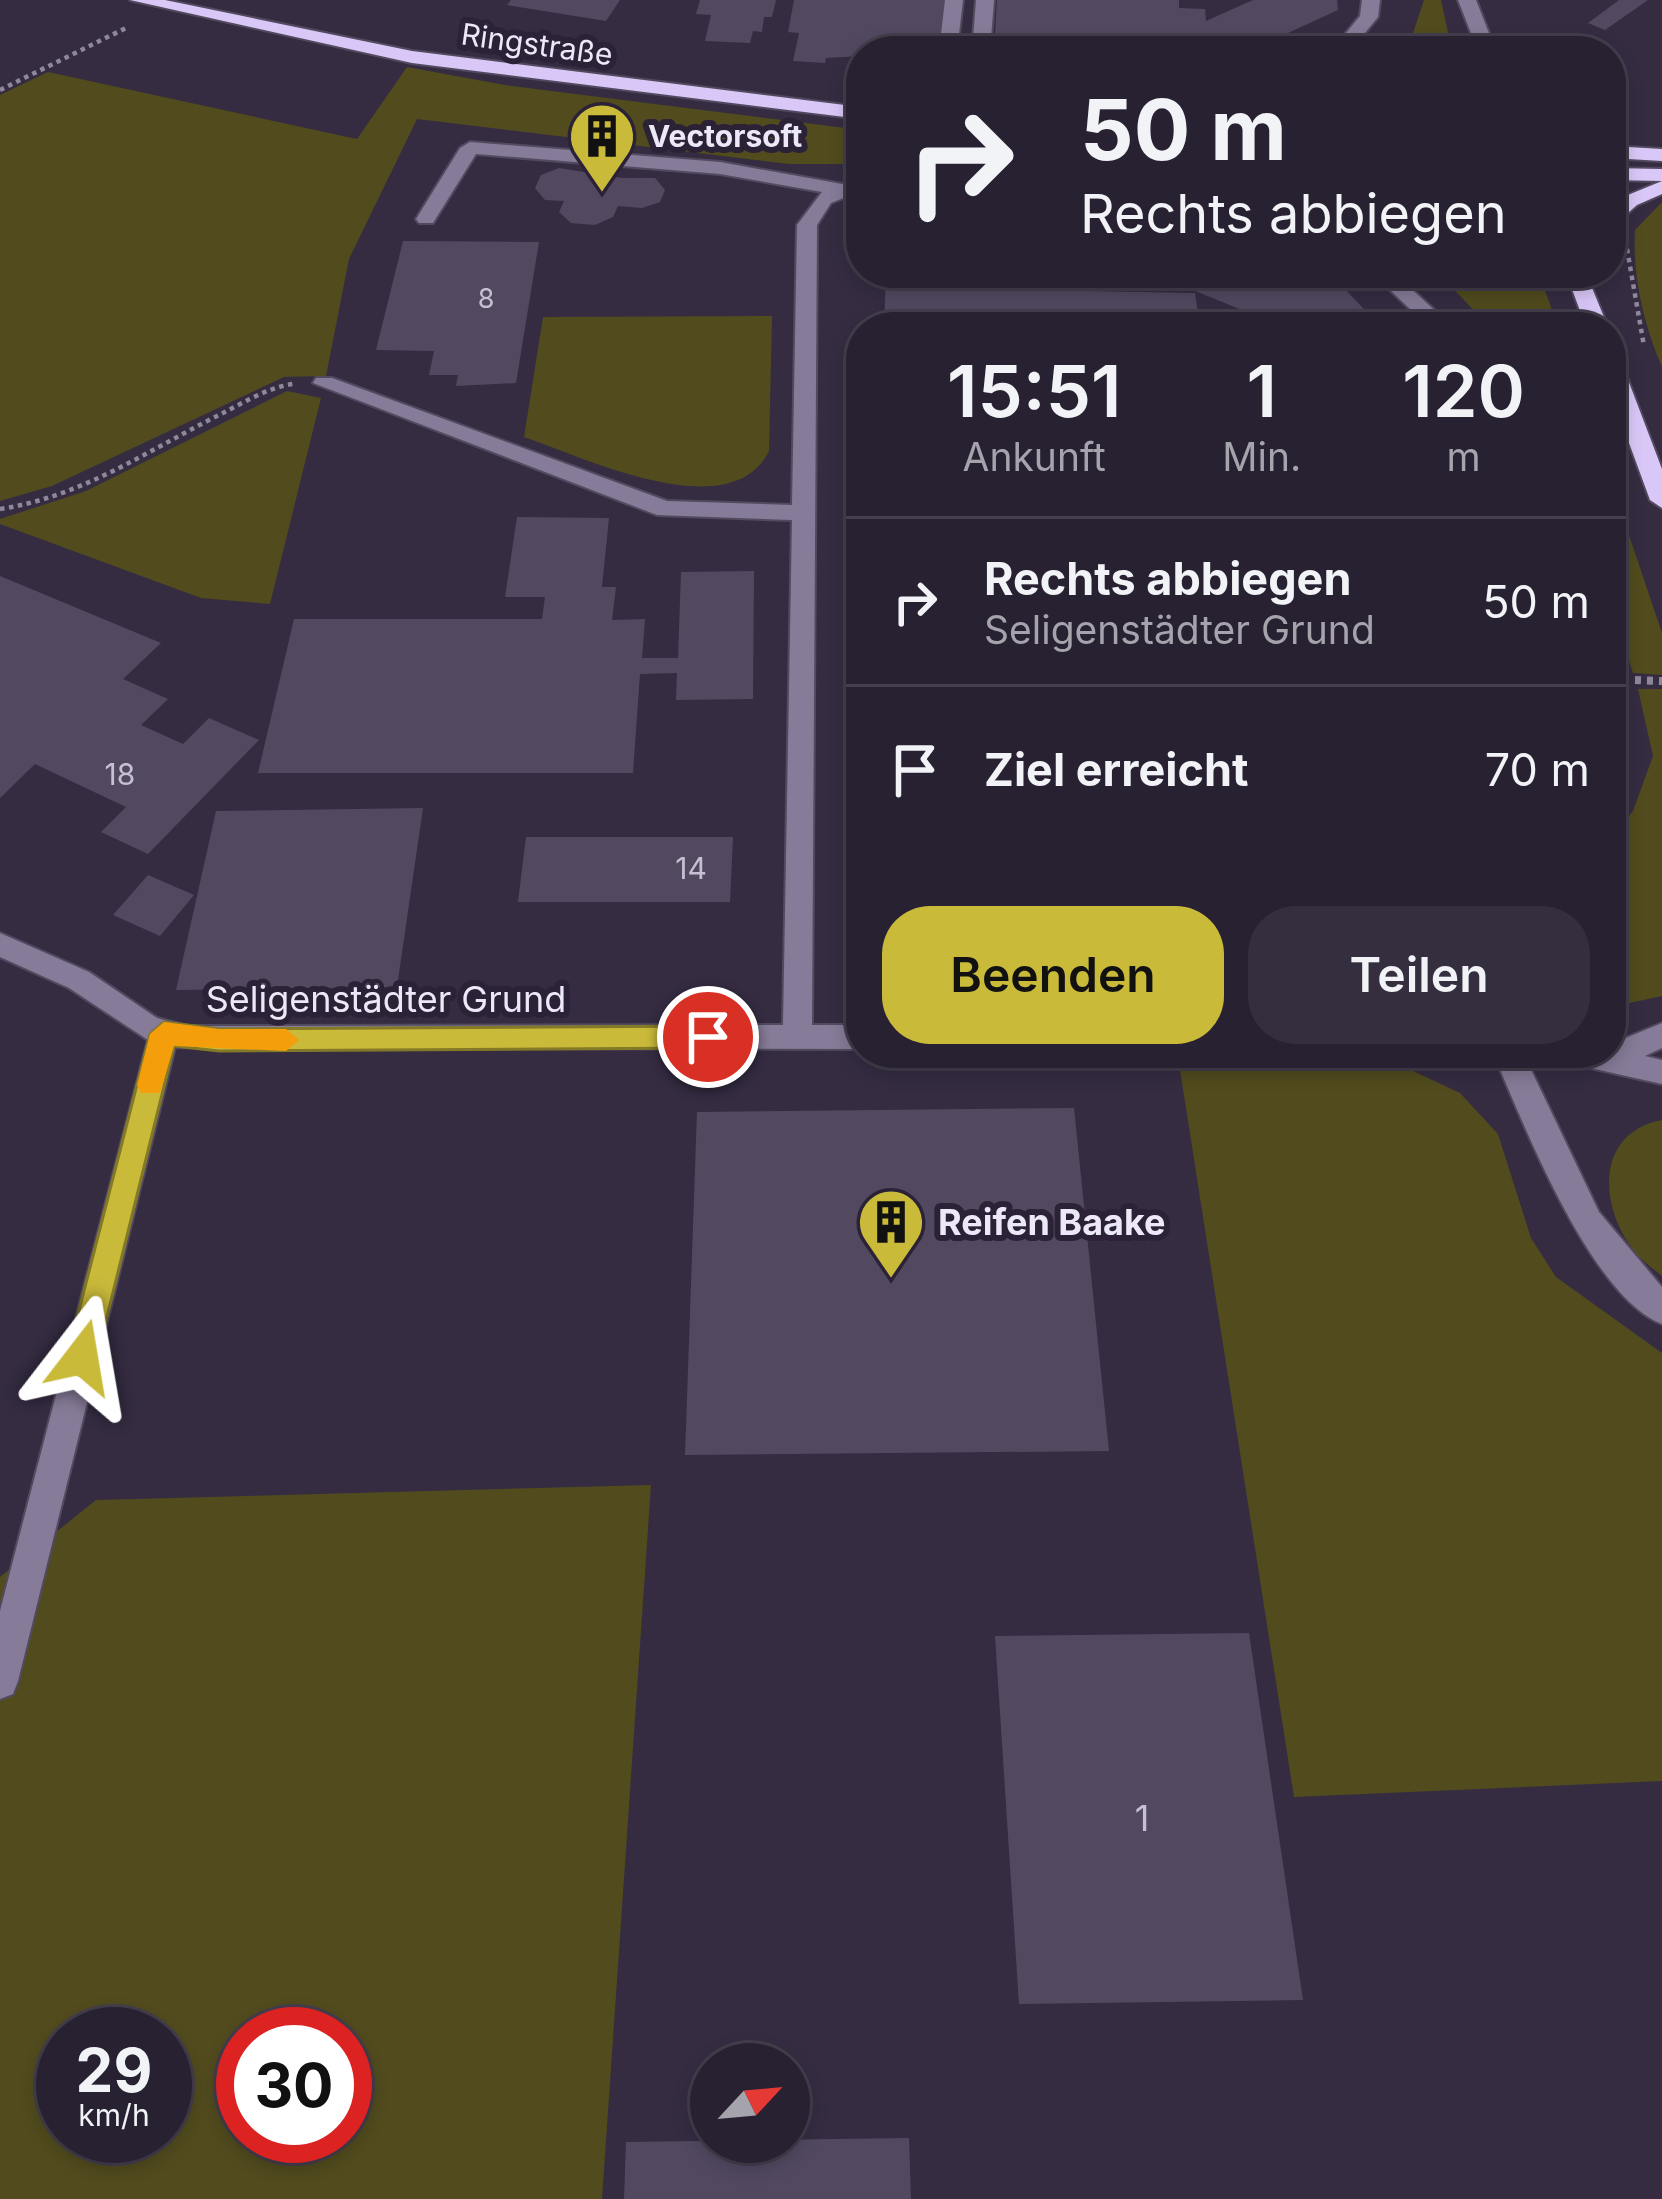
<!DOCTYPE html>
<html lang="de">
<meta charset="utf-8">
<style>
:root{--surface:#282132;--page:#342e3e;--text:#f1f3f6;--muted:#a5a3ac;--line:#443e4d;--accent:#caba3a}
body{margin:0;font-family:Inter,sans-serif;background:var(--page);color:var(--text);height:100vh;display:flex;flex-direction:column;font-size:45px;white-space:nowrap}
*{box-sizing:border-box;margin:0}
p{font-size:39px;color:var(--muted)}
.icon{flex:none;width:66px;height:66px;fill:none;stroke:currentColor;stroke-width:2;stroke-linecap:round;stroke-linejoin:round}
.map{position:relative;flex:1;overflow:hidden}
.details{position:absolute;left:846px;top:312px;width:780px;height:756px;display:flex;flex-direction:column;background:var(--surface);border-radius:48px;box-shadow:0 6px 18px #0003,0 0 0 3px var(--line)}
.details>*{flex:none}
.top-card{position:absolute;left:846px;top:36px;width:780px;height:252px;border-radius:48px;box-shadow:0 6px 18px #0003,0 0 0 3px var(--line);background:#282132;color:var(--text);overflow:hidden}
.needle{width:78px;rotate:64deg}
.fabs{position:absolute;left:690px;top:2043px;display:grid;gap:24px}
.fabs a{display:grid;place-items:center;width:120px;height:120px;border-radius:50%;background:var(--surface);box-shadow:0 6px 18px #0003,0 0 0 3px var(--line);font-size:60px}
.speed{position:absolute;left:36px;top:2007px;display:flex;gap:24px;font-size:60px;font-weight:700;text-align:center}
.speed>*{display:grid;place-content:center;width:156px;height:156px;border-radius:50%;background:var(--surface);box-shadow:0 6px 18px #0003,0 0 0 3px var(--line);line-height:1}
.speed small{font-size:30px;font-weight:400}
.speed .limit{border:18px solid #d22;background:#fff;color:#111}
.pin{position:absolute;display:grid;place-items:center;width:102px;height:102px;color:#fff;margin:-51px;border:6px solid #fff;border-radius:50%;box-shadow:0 3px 12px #0007}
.me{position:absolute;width:132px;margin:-66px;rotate:14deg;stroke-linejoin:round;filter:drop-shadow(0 0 9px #0008)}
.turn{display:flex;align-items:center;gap:42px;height:252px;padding:0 36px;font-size:54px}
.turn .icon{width:156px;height:156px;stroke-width:2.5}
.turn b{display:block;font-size:84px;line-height:102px}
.eta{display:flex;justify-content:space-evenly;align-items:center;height:204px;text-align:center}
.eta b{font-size:72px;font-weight:600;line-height:84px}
.primary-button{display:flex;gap:24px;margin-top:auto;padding:24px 36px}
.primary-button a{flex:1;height:138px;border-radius:48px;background:var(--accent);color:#111;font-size:48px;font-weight:600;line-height:138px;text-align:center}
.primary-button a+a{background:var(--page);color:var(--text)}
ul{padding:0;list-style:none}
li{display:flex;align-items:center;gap:36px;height:168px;padding:0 36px;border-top:3px solid var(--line)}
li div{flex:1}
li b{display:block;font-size:45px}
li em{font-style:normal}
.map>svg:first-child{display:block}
.green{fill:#514b1e;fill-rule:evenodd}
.building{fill:#524961}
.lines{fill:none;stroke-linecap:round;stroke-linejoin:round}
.minor-casing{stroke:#524a5f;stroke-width:4}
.major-casing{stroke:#524a5f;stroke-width:4}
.path-far1{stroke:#8f889b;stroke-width:4.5;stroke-dasharray:4.5 4.5;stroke-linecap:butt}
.path{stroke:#8f889b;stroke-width:8;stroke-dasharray:6 6;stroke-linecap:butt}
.minor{fill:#867b98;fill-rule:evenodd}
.major{fill:#d9c7f7;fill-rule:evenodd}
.route{fill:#caba3a;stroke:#837926;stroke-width:3}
.slow{fill:#f59e0b}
.labels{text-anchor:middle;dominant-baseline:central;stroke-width:12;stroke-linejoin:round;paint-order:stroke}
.far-number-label{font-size:27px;fill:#c6c0d2}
.far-street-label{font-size:30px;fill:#ede8f7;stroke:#2b2237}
.far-poi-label{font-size:30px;font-weight:bold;fill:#ede8f7;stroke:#2b2237;text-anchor:start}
.number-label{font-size:30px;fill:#c6c0d2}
.street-label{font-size:36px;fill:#ede8f7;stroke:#2b2237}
.poi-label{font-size:36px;font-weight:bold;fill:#ede8f7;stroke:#2b2237;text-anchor:start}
.near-number-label{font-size:36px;fill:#c6c0d2}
</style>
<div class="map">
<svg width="1662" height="2199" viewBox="0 0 1662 2199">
<rect width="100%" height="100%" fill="#352c42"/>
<path class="green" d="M 1424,0 L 1441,0 L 1452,51 L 1407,51 Z
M 407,67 L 505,85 L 861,130 L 861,164 L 789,164 L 417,119 L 349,259 L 326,376 L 284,377 L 52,486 L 0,501 L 0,95 L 48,72 L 357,139 Z
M 1662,202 L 1662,367 C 1644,326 1632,275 1635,230 Z
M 1438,273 L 1539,273 L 1558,327 L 1490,327 Z
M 772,316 L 769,451 C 731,529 583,457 524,437 L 543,317 Z
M 287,391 L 321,398 L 270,604 L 201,598 L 0,524 L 0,519 L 86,491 Z
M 1611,482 L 1662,633 L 1662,675 L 1633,673 L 1611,605 Z
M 1638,689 L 1662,689 L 1662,996 L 1611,1007 L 1611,838 L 1633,811 L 1653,756 Z
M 1180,1070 L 1411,1070 L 1460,1093 L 1498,1134 L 1531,1238 L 1556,1277 L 1662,1353 L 1662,1781 L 1294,1797 Z
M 1662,1120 L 1662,1276 C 1653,1268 1640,1260 1633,1250 C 1599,1205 1595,1133 1662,1120 Z
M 651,1485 L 602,2199 L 0,2199 L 0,1577 L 96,1500 ZM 63,2034 L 165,2034 L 165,2136 L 63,2136 ZM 243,2034 L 345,2034 L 345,2136 L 243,2136 Z"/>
<path class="building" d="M 511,0 L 620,0 L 606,21 L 507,5 Z
M 700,0 L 776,0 L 772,17 L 764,17 L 762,32 L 753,31 L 750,43 L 705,41 L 711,15 L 696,14 Z
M 794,0 L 944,0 L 938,51 L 861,51 L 861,56 L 826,58 L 825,63 L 793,61 L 799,33 L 788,32 Z
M 997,0 L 1179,0 L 1179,8 L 1205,9 L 1206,21 L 1253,0 L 1337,0 L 1338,10 L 1249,51 L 1145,51 L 1127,42 L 1107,51 L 994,51 Z
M 1619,0 L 1648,0 L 1605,30 L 1588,23 Z
M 559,168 L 622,178 L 655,178 L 665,190 L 660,202 L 642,208 L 618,206 L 613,217 L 595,225 L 571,223 L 559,212 L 564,201 L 545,200 L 535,188 L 541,175 Z
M 403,241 L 539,242 L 516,383 L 456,386 L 458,375 L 429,375 L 434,351 L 376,350 Z
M 886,273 L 976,274 L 977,289 L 1195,293 L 1200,327 L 884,327 Z
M 1151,273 L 1307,273 L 1343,287 L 1378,324 L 1386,322 L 1391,327 L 1284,327 Z
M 861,447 L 861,470 L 844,465 L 843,451 Z
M 517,517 L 609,518 L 602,587 L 616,587 L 612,620 L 645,619 L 642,658 L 678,658 L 681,572 L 754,571 L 753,699 L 676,700 L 677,673 L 640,674 L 633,773 L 258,773 L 294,619 L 542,619 L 545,597 L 505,597 Z
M 0,576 L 161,643 L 123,679 L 168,699 L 141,725 L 183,744 L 209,718 L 259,740 L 148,854 L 101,832 L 126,807 L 35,764 L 0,798 Z
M 423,808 L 397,987 L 176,990 L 216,811 Z
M 526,837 L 733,837 L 730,902 L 518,902 Z
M 148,875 L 194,895 L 160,936 L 113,915 Z
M 1074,1108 L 1109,1451 L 685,1455 L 697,1112 Z
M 1249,1633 L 1303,2000 L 1019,2004 L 995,1636 Z
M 909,2138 L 911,2199 L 624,2199 L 626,2142 Z"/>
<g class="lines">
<g class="minor-casing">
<path id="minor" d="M 945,0 L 963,0 L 957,51 L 939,51 Z
M 976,0 L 994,0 L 990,51 L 972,51 Z
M 1362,0 L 1380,0 L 1378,17 L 1350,51 L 1331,51 L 1360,16 Z
M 1458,0 L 1476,0 L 1496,51 L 1478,51 Z
M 861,83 L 861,117 L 856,119 L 846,113 L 852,89 Z
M 470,142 L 720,162 L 842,184 L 861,178 L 861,191 L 831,203 L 817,225 L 812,1025 L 861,1025 L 861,1049 L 175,1047 L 18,1681 L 13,1694 L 0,1699 L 0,1611 L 148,1040 L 69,988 L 0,957 L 0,933 L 89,972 L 157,1018 L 187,1026 L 783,1025 L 792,520 L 657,515 L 313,383 L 316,378 L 332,378 L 667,501 L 792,505 L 797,225 L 822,192 L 720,174 L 476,154 L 433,223 L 419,223 L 416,219 L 460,148 Z
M 1372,273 L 1394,273 L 1453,327 L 1429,327 Z
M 1662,1023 L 1662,1048 L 1645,1056 L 1662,1060 L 1662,1084 L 1577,1065 L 1567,1062 L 1562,1053 L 1611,1053 L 1611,1044 Z
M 1493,1053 L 1523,1053 L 1599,1212 L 1662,1287 L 1662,1324 C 1590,1296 1523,1122 1493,1053 Z"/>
</g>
<g class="major-casing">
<path id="major" d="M 130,0 L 165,0 L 412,51 L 861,107 L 861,119 L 412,63 Z
M 1611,146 L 1662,149 L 1662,161 L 1611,158 Z
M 1611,168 L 1662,169 L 1662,181 L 1611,180 Z
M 1662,181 L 1662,194 L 1637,205 L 1611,228 L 1611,210 L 1623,197 Z
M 1566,273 L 1586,273 L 1608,327 L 1586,327 Z
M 1611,357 L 1622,364 L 1662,469 L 1662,508 L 1650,500 L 1611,394 Z"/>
</g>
<path class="path-far1" d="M 0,90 L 128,27
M 1627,249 L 1644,346
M 0,509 C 80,497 144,453 215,417 C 240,405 265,388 293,384"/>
<path class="path" d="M 1611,679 L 1662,681"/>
<use href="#minor" class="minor"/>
<use href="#major" class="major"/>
</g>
<path class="route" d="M 164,1022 L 219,1029 L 708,1026 L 722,1037 L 708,1048 L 219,1051 L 174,1046 L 97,1357 L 92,1367 L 82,1371 L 71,1367 L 67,1357 L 150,1034 Z"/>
<path class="slow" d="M 164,1022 L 219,1029 L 286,1029 L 299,1040 L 286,1051 L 174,1046 L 160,1093 L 141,1093 L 137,1085 L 150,1034 Z"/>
<defs>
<g id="building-pin" transform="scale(3.45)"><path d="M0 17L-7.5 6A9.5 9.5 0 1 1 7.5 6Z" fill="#caba3a" stroke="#2b2237"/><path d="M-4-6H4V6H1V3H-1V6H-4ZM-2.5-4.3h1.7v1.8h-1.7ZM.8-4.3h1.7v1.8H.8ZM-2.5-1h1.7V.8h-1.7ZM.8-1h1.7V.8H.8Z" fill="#111"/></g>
</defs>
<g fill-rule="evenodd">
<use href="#building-pin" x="602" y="136"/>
<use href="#building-pin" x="891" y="1222"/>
</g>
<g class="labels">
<g class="far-number-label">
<text x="486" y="298">8</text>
</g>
<g class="far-street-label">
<text transform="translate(537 44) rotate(8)">Ringstraße</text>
</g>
<g class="far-poi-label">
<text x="648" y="136">Vectorsoft</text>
</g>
<g class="number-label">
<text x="120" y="774">18</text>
<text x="691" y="868">14</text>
</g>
<g class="street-label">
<text x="386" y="999">Seligenstädter Grund</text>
</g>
<g class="poi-label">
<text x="938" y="1222">Reifen Baake</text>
</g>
<g class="near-number-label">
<text x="1142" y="1818">1</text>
</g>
</g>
</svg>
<div class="fabs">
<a><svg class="needle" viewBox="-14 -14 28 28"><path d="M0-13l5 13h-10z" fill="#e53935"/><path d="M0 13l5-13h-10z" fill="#a5a3ac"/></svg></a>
</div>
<div class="speed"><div>29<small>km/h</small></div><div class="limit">30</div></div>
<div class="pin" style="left:708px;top:1037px;background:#d93025"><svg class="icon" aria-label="arrive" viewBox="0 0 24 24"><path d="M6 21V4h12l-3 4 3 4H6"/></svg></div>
<svg class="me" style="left:82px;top:1357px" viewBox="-20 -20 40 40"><path d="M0-17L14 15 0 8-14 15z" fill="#caba3a" stroke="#fff" stroke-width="4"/></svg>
<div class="top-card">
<div class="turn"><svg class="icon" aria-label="right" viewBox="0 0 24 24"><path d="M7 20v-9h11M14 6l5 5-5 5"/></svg><div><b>50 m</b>Rechts abbiegen</div></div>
</div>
<section class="details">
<div class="eta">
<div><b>15:51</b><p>Ankunft</p></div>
<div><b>1</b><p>Min.</p></div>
<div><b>120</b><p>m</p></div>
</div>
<ul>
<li><svg class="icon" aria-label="right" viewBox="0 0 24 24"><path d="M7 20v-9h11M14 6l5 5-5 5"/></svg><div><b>Rechts abbiegen</b><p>Seligenstädter Grund</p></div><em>50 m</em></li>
<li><svg class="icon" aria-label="arrive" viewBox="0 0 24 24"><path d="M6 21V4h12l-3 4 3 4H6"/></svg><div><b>Ziel erreicht</b></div><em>70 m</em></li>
</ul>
<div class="primary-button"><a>Beenden</a><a>Teilen</a></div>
</section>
</div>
